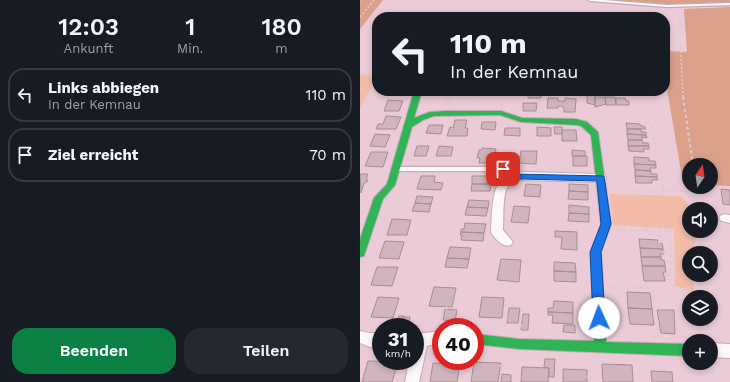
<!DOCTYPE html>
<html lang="de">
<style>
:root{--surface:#171b24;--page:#242831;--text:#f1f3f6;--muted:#9ea1a6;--line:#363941;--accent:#0b8043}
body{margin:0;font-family:"Work Sans",sans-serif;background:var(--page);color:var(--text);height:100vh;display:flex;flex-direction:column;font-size:15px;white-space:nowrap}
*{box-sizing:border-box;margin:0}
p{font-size:13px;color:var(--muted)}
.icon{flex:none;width:22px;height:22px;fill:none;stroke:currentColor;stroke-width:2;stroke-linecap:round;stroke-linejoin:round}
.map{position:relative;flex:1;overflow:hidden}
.sheet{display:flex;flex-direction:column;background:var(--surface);width:360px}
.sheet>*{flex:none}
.guide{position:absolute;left:12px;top:12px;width:298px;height:84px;border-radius:16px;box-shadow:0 2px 6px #0003;background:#171b24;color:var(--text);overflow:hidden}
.needle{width:26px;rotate:13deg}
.tools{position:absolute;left:322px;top:158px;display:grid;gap:8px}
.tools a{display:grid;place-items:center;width:36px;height:36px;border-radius:50%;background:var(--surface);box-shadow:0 2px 6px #0003;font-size:20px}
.speed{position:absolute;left:12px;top:318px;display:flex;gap:8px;font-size:20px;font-weight:700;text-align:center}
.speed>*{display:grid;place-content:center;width:52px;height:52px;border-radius:50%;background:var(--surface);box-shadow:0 2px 6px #0003;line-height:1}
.speed small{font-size:10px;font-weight:400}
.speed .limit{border:6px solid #d22;background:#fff;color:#111}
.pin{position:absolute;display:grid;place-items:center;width:34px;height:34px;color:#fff;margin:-17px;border-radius:8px;box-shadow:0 2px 6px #0006}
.me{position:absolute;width:44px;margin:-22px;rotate:358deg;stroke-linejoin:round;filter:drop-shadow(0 0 3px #0008)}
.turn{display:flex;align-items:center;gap:14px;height:84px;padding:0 12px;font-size:18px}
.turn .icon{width:52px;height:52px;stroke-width:2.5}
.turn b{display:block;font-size:28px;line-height:34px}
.eta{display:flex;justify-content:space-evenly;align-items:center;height:68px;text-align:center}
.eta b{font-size:24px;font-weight:600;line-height:28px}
.primary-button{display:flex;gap:8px;margin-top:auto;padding:8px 12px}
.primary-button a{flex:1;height:46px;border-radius:16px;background:var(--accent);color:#fff;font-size:16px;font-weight:600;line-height:46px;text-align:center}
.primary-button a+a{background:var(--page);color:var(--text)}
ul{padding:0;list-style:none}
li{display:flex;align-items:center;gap:12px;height:54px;margin:0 8px 6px;padding:0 4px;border:2px solid var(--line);border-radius:16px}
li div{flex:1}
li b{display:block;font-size:15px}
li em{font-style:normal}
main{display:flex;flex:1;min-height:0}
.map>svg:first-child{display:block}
.green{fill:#f2bca9}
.forest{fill:#daa089}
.building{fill:#d0b6bc;stroke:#a68d94}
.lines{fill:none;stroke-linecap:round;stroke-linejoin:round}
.lane-casing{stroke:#c4aab5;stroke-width:2.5}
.street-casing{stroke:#c4aab5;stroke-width:2}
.fast-casing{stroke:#c4aab5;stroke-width:2}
.path-far2{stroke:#d7ced1;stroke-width:1.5;stroke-dasharray:2 2;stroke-linecap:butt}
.path-far1{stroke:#d7ced1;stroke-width:2;stroke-dasharray:3 3;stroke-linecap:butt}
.path{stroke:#d7ced1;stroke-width:2.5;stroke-dasharray:3.5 3.5;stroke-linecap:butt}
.lane{fill:#fcf7f9;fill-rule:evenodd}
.street{fill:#fcf7f9;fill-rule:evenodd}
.fast{fill:#30b455;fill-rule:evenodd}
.route{fill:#1a73e8;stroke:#114b97}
</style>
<main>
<section class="sheet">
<div class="eta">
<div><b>12:03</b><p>Ankunft</p></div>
<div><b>1</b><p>Min.</p></div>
<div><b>180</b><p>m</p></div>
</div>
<ul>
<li><svg class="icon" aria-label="left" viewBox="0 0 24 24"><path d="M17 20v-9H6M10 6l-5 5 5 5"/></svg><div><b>Links abbiegen</b><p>In der Kemnau</p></div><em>110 m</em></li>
<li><svg class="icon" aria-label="arrive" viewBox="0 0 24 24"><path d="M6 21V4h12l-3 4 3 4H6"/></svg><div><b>Ziel erreicht</b></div><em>70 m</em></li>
</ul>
<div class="primary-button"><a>Beenden</a><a>Teilen</a></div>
</section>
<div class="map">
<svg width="370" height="382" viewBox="0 0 370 382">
<rect width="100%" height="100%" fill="#ebcbd8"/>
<path class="green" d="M 0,74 L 17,76 L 0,108 Z
M 250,194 L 321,196 L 332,209 L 329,209 L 329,231 L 338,231 L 332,253 L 329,253 L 329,275 L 333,275 L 334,291 L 315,286 L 314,229 L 253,225 Z"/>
<path class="forest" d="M 0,0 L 23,0 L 0,29 Z
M 256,0 L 370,0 L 370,2 L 307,4 Z
M 370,7 L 370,186 L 351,185 L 351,165 L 329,165 L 329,183 L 323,183 L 307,89 L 305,89 L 305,51 L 327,52 L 324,9 Z"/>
<path class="building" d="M 33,91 L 50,91 L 48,94 L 32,94 Z
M 122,91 L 131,91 L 130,95 L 121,95 Z
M 131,91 L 141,91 L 140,95 L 130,95 Z
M 168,91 L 181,91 L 181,98 L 168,98 Z
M 227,95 L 235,95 L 235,105 L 227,103 Z
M 235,97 L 245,97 L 246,104 L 235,107 Z
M 245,97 L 255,97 L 256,105 L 246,105 Z
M 188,98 L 198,98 L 198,101 L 205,101 L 205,98 L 216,99 L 215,112 L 204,112 L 204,108 L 201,106 L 198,106 L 198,108 L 187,108 Z
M 256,98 L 265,98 L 266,101 L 269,101 L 269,105 L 256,105 Z
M 28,100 L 43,101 L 39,111 L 24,111 Z
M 163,103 L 177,103 L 176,111 L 163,111 Z
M 26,116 L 41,117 L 36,129 L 16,129 L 18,124 L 23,124 Z
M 95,120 L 107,120 L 105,128 L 108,128 L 107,136 L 87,136 L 90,127 L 93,128 Z
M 122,122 L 136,122 L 135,130 L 121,129 Z
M 266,123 L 280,124 L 281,126 L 285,127 L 286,129 L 267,129 Z
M 69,125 L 83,125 L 81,134 L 66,133 Z
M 177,127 L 191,128 L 191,136 L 177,136 Z
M 194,127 L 202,127 L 202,134 L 195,134 Z
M 145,128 L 160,128 L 160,136 L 144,135 Z
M 267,129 L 281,129 L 281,132 L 286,132 L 286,135 L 267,134 Z
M 202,130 L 216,130 L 217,141 L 202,141 Z
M 15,134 L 30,135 L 25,147 L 10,146 Z
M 267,134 L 286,135 L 287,138 L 282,137 L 282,140 L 268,140 Z
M 268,140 L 282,140 L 283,143 L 288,143 L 289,146 L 268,146 Z
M 57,146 L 69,146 L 66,156 L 54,156 Z
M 79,146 L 93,147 L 91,156 L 76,156 Z
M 268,146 L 289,146 L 289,149 L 283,149 L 284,152 L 269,151 Z
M 122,148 L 136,149 L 134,163 L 119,163 L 120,158 L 117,158 L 119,150 L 122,150 Z
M 212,150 L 225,151 L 225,156 L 212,156 Z
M 161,151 L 177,151 L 176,164 L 159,163 Z
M 11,152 L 28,152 L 23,167 L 5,166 Z
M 213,156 L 227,156 L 227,166 L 213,166 Z
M 274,157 L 289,158 L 289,161 L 295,161 L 296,165 L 274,164 Z
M 274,164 L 296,165 L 296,168 L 290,168 L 291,171 L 275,170 Z
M 275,170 L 291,171 L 291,174 L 297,174 L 297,177 L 275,176 Z
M 0,174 L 8,174 L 6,180 L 8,180 L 7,182 L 4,183 L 1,193 Z
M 61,176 L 75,176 L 74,182 L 83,183 L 81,190 L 57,189 Z
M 112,176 L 132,176 L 131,184 L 112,184 Z
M 275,176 L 297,177 L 298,180 L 292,180 L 292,183 L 276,183 Z
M 112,184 L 131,184 L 130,191 L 111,191 Z
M 166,184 L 181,185 L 180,197 L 164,196 Z
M 209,184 L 228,185 L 228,192 L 209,191 Z
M 361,189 L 370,190 L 370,205 L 363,204 Z
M 209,191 L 228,192 L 228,200 L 208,199 Z
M 57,196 L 73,197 L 71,204 L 55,203 Z
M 109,200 L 129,201 L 128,208 L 107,207 Z
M 55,203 L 71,204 L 69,212 L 52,211 Z
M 209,205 L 229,207 L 229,214 L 209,213 Z
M 154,206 L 170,207 L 168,223 L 151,222 Z
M 107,207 L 128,208 L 126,216 L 105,215 Z
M 209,213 L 229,214 L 229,222 L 208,221 Z
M 32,219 L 51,220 L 47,235 L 27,235 Z
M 105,223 L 126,224 L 124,233 L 101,232 L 101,229 L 104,229 Z
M 195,231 L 217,232 L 217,250 L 201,249 L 202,237 L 195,237 Z
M 101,232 L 124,233 L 123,241 L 101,240 L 102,235 L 100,235 Z
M 279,239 L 298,240 L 298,243 L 302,243 L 303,249 L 280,248 Z
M 25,241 L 44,242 L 39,259 L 19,258 Z
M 90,247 L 111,248 L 109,259 L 87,258 Z
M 280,248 L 303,249 L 304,254 L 300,254 L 301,257 L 281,257 Z
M 281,257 L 301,257 L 301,260 L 304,260 L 305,266 L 282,266 Z
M 87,258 L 109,259 L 107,268 L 85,267 Z
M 141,259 L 161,260 L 159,282 L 137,280 Z
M 194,262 L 215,263 L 216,272 L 194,271 Z
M 282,266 L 305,266 L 306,272 L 303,272 L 305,281 L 284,281 Z
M 17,267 L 38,267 L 32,286 L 11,285 Z
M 194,271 L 216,272 L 216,282 L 194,281 Z
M 74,287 L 96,288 L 92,307 L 69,306 Z
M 267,292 L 290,293 L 292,309 L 268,308 Z
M 18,297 L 39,298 L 33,318 L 11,317 Z
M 122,297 L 144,298 L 142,318 L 119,317 Z
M 194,301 L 213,302 L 213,313 L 188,312 L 188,308 L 193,308 Z
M 149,308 L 160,308 L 158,323 L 147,323 Z
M 268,308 L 292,309 L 294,325 L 270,324 Z
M 85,309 L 97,310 L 95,321 L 83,320 Z
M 297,310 L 314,310 L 315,334 L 301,333 Z
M 188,312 L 213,313 L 213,324 L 192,323 L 193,315 L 188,315 Z
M 163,314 L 169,314 L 168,330 L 161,330 Z
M 39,316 L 44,316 L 41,327 L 36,327 Z
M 44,317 L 50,317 L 48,326 L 42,326 Z
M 204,325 L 215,325 L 215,333 L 203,332 Z
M 185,359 L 195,359 L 194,377 L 189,377 L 189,368 L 184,367 Z
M 8,361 L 38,362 L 32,382 L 2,382 Z
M 114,362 L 141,363 L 138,382 L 111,382 Z
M 73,363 L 100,364 L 97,382 L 70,382 Z
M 242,364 L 272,365 L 273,382 L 243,382 Z
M 162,367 L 189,368 L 188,382 L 161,382 Z
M 203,369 L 227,370 L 227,382 L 203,382 Z
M 291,371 L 312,372 L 313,382 L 292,382 Z
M 142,374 L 151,375 L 151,382 L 141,382 Z"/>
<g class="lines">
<g class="lane-casing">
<path id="lane" d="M 228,0 L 244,0 L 307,5 L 370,3 L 370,5 L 307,7 L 230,1 Z
M 36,167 L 143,167 L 145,168 L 156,177 L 153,179 L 151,178 L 142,171 L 36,171 L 33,169 Z"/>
</g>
<g class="street-casing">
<path id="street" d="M 163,172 L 241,174 L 245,175 L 246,178 L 245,181 L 241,182 L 163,180 C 158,181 151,181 148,186 C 142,195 144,219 143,230 L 153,242 L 151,245 C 143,248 135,239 131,232 C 132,218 131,189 142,179 C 147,174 156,173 163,172 Z
M 365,214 L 370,215 L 370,223 L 361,221 L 359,218 L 361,215 Z
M 0,331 L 10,333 L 21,333 L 21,347 L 10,347 L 0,343 Z
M 81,331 L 81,343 L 67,346 L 59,382 L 45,382 L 49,361 L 55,361 L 55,334 Z
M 351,343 L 370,344 L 370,358 L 351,357 Z"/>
</g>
<g class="fast-casing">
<path id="fast" d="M 54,91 L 62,91 L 54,118 L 70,112 L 84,111 L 141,111 L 162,118 L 216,119 L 227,122 L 238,132 L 251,224 L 241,252 L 246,342 L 329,344 L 329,356 L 159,349 L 115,344 L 115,334 L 159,339 L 234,341 L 231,252 L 241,224 L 231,135 L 221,126 L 216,125 L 161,122 L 140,115 L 74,116 L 63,120 L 52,127 L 35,185 L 23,199 L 4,256 L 0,257 L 0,239 L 14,198 L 27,184 Z"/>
</g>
<path class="path-far2" d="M 319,11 L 323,98
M 0,17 L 14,0
M 0,74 L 17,75
M 88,98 L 90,91
M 91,98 L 93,91
M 116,98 L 117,91
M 119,98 L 120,91
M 144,98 L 145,91"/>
<path class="path-far1" d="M 323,97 L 333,165
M 115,104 L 116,97
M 118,104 L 119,97
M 86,105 L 88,97
M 89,105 L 91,97
M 142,106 L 144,97
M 277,115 L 291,123 L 304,192
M 336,187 L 336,203 L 338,209
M 253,190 L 321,191 L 336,203
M 322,191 L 335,188
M 331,208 L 336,207"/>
<path class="path" d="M 256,230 L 310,231 L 311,267 L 308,275 L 304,275
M 298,242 L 301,242 L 299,231
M 303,252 L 311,253
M 339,253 L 345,231
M 305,262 L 312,262
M 339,275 L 344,297
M 251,287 L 292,288 L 294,297 L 290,297
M 144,305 L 162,307 L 160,331
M 143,312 L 147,313 L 145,329
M 293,317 L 297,317 L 299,336
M 348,319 L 349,340
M 27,327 L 29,318
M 80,327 L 83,308 L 95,308 L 97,299 L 94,299
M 351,362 L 353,382
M 92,363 L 93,361
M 140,366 L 148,366
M 174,367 L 175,358
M 301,371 L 300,365 L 307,364
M 227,377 L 230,377 L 230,360"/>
<use href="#lane" class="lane"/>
<use href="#street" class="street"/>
<use href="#fast" class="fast"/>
</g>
<path class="route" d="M 143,166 L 155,174 L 244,176 L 251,224 L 241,252 L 245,318 L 243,322 L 239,323 L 235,322 L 233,318 L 230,252 L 241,224 L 237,181 L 163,179 L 153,180 L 140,171 L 139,169 Z"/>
</svg>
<div class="tools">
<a><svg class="needle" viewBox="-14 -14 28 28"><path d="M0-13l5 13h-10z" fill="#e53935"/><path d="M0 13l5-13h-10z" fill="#9ea1a6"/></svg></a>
<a><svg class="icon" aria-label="sound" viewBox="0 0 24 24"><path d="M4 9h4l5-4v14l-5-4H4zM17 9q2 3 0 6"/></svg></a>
<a><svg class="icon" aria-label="search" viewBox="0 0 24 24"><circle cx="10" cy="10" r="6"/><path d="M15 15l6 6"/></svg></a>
<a><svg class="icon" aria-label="layers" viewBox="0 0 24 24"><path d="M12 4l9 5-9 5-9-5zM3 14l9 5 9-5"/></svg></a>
<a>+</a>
</div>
<div class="speed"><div>31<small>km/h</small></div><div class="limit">40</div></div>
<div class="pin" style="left:143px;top:169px;background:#d93025"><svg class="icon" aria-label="arrive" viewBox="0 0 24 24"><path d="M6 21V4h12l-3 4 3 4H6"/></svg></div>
<svg class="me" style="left:239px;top:318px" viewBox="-20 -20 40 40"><circle r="19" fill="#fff"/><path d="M0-13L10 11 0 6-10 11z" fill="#1a73e8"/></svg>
<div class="guide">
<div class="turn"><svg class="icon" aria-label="left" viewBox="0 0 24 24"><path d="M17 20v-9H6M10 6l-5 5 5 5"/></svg><div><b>110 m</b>In der Kemnau</div></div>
</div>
</div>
</main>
